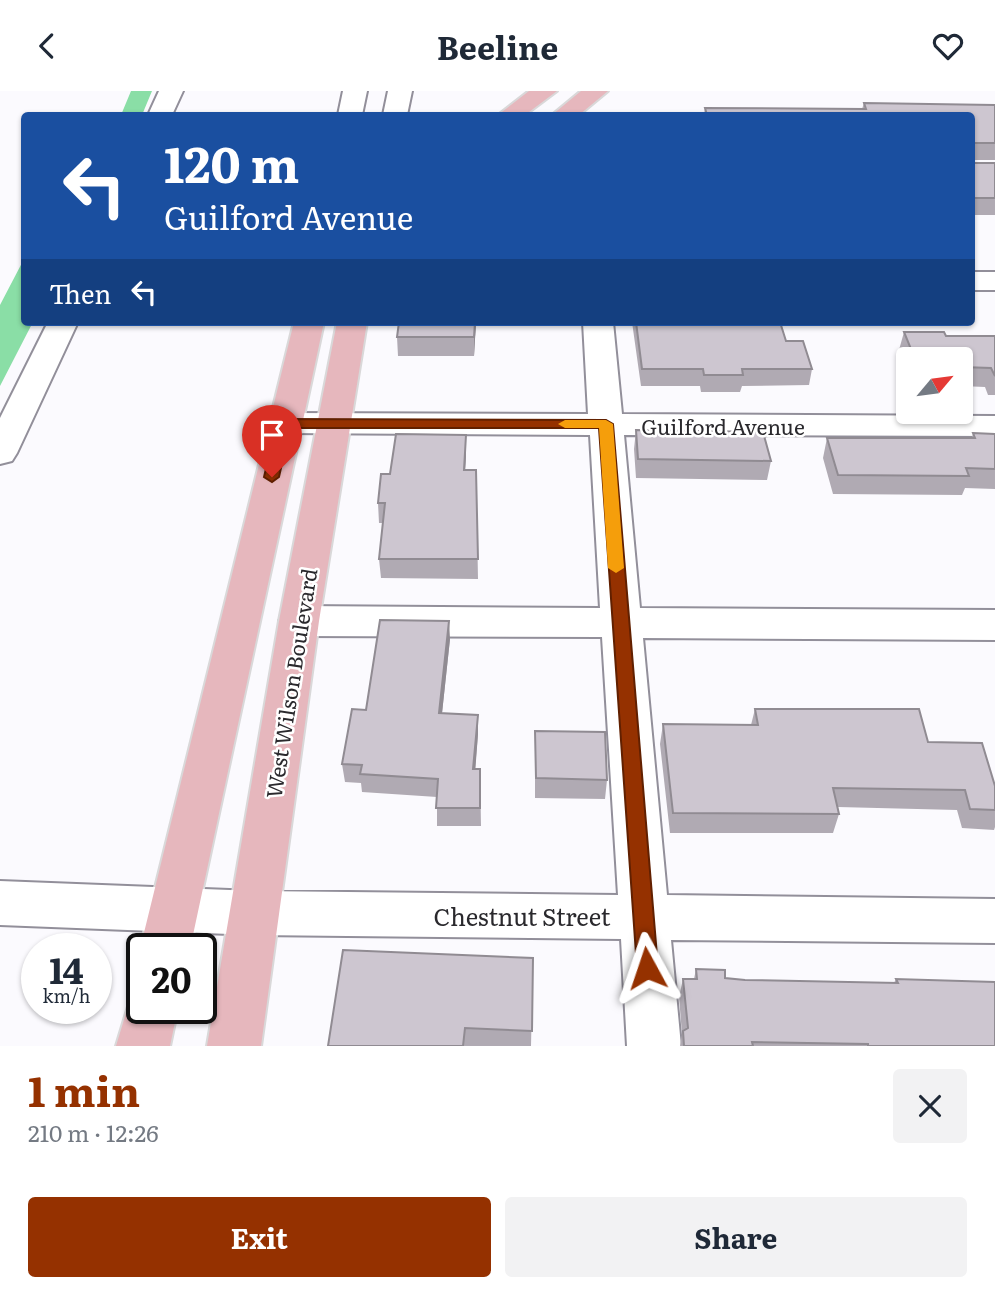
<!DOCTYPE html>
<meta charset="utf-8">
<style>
:root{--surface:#fff;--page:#f2f2f3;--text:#1f2937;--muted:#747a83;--accent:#953100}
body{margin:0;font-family:Literata,serif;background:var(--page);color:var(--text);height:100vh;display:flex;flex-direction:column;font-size:26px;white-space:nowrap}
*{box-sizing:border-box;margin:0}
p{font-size:23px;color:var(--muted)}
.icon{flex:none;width:38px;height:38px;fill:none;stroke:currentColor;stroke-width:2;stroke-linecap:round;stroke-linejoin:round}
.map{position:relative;height:955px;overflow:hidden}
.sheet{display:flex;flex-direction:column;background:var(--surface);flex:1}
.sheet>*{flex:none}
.hud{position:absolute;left:21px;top:21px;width:954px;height:214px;border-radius:7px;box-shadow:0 2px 5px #0004;background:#1a4fa0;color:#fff;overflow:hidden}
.needle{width:46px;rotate:61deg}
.buttons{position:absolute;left:896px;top:256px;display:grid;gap:14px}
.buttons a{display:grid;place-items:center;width:77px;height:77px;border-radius:7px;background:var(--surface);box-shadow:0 2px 5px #0004;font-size:35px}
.speed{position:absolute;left:21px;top:842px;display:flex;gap:14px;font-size:35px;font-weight:700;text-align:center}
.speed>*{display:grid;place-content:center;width:91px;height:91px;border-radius:50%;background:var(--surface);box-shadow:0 2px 5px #0004;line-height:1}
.speed small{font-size:18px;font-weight:400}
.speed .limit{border:4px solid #111;border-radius:10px;background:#fff;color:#111}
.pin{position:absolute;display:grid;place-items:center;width:60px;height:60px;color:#fff;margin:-72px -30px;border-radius:50% 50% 50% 0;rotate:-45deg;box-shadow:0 0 7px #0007}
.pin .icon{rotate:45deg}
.me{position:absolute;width:77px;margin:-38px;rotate:355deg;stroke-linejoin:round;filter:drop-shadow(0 0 5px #0008)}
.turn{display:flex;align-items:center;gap:24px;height:147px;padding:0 28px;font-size:32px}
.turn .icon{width:91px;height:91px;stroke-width:2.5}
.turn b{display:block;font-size:49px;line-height:60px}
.then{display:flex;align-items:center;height:66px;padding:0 28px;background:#0003;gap:14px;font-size:26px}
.round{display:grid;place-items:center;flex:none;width:74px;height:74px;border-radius:7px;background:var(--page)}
.summary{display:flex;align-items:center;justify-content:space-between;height:119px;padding:0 28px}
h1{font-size:42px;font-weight:700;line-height:52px;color:var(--accent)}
.button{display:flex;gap:14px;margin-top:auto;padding:14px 28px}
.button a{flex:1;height:80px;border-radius:7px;background:var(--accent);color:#fff;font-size:28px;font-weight:700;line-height:80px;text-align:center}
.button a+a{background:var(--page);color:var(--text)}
header{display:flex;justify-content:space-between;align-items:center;height:91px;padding:0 28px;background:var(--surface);font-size:32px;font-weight:700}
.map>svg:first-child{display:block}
.green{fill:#8adea6}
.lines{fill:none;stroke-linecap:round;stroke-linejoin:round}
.minor-casing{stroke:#928f9a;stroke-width:4}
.major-casing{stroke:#d9d8d9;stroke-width:4}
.minor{fill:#fff;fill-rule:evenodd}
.major{fill:#e6b7bd;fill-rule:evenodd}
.wall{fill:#b0aab3}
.shaded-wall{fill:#908b92}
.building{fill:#cdc6d0;stroke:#908b92;stroke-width:2}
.route{fill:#953100;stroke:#612000;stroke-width:2}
.slow{fill:#f59e0b}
.labels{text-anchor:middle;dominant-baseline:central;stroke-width:5;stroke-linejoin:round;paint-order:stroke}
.street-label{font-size:21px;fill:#2a292d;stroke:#fff}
.near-street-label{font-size:24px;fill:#2a292d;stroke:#fff}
</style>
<header><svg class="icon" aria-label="back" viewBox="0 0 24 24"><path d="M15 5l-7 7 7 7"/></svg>Beeline<svg class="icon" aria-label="heart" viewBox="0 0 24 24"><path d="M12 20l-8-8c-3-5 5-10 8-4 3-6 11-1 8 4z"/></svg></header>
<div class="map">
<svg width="995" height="955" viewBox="0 0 995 955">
<rect width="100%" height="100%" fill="#fbfafe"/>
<path class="green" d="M 131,0 L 152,0 L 142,24 L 121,24 Z
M 24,168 L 24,231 L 33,231 L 0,295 L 0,214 Z"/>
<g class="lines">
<g class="minor-casing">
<path id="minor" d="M 159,0 L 183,0 L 172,24 L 148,24 Z
M 343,0 L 367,0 L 362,24 L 338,24 Z
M 388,0 L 412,0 L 407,24 L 383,24 Z
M 971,181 L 995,181 L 995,199 L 971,199 Z
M 48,231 L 78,231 L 17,362 L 12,370 L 0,373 L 0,327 Z
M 583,231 L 613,231 L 622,323 L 995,325 L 995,345 L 624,344 L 640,517 L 995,519 L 995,549 L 643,547 L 667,804 L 995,808 L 995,852 L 671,849 L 681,955 L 627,955 L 621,848 L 255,844 L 0,834 L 0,790 L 255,800 L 618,804 L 602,546 L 299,545 L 285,540 L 279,530 L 285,520 L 299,515 L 600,517 L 590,344 L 284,342 L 272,339 L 267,332 L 272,325 L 284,322 L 588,323 Z"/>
</g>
<g class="major-casing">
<path id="major" d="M 529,0 L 557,0 L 525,24 L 498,24 Z
M 581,0 L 608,0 L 579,24 L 552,24 Z
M 294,231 L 324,231 L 190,858 L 142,858 L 142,862 L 140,858 Z
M 337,231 L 367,231 L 319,530 L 261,955 L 207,955 L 279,530 Z
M 142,896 L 142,917 L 178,917 L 170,955 L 116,955 L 133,899 Z"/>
</g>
<use href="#minor" class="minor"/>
<use href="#major" class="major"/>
</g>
<path class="wall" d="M 864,12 L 995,14 L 995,69 L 974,69 L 974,72 L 995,72 L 995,124 L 971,124 L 971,24 L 704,24 L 705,17 L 862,18 Z
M 476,231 L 474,265 L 398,265 L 397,246 Z
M 632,231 L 780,231 L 786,250 L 812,278 L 809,294 L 742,295 L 740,301 L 701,301 L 700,295 L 641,295 Z
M 904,241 L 946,245 L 995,245 L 995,304 L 988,304 L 985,296 L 961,295 L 961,268 L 908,268 L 908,283 L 899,259 Z
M 636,339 L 771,370 L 767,389 L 636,387 L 634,358 Z
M 973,342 L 995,343 L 995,398 L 965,397 L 962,404 L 833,403 L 823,367 L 827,347 L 972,347 Z
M 466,363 L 465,379 L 476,379 L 478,488 L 381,487 L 379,468 L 383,432 L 379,432 L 378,412 Z
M 450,548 L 442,622 L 478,643 L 475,678 L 480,678 L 481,735 L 437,735 L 437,706 L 362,701 L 361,692 L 345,691 L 342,673 L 366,619 Z
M 755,618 L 928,651 L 995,695 L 995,736 L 994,739 L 962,737 L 957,719 L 838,716 L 839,723 L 833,742 L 670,742 L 660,653 L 663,633 L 751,634 Z
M 535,640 L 607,689 L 605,708 L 535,707 Z
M 533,867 L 531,955 L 328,955 Z
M 696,878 L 725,887 L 745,889 L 894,892 L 896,888 L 995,955 L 680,955 L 682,943 L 679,906 L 683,888 L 694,888 Z"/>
<path class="shaded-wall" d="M 475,231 L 476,231 L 474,265 L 474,246 Z
M 466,344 L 466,363 L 464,399 L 464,379 Z
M 449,530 L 450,548 L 440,641 L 439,622 Z
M 478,624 L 478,643 L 474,696 L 473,678 Z"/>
<path class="building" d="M 864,12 L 995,14 L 995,52 L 974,52 L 974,72 L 995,72 L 995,107 L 971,107 L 971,24 L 707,24 L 705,17 L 866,18 Z
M 399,231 L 475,231 L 474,246 L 397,246 Z
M 636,231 L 780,231 L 786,250 L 803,250 L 812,278 L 742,278 L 743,284 L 704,284 L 703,278 L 642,278 Z
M 904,241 L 944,241 L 946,245 L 995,245 L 995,285 L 991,277 L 961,276 L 961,268 L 915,268 Z
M 636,339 L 763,341 L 771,370 L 638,368 Z
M 973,342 L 995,343 L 995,378 L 966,377 L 969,385 L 838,384 L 827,347 L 975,347 Z
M 396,343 L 466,344 L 464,379 L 476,379 L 478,468 L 379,468 L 385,412 L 378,412 L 381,383 L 390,383 Z
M 380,529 L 449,530 L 439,622 L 478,624 L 473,678 L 480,678 L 480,717 L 436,717 L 438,688 L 360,683 L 362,674 L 342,673 L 352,618 L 366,619 Z
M 755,618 L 919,618 L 928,651 L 982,652 L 995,695 L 995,719 L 970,718 L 965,699 L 833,697 L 839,723 L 673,722 L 663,633 L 758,634 Z
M 535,640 L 605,641 L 607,689 L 536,687 Z
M 343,859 L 533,867 L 532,940 L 465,937 L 463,955 L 328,955 Z
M 696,878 L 725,879 L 725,887 L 745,889 L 898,892 L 896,888 L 995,891 L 995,955 L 868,955 L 868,953 L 752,951 L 753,955 L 684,955 L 683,940 L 688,937 L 683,888 L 697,888 Z"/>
<path class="route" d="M 284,328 L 606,329 L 613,333 L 658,877 L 655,884 L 647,887 L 640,884 L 637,877 L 599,337 L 290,337 L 279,386 L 272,391 L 264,386 L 277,332 Z"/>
<path class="slow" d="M 606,329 L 613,333 L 624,477 L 616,482 L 608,477 L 599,337 L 565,337 L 558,333 L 565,329 Z"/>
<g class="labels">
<g class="street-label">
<text x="723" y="334">Guilford Avenue</text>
<text transform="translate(290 592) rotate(-81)">West Wilson Boulevard</text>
</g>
<g class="near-street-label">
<text x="522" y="824">Chestnut Street</text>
</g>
</g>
</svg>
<div class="buttons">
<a><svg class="needle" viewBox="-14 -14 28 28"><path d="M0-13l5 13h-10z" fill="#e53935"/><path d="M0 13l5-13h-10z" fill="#747a83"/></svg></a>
</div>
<div class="speed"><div>14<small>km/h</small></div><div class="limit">20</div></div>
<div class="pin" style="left:272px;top:386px;background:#d93025"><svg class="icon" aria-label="arrive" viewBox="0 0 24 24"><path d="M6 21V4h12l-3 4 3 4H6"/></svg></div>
<svg class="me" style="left:647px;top:877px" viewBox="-20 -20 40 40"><path d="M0-17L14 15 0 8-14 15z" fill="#953100" stroke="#fff" stroke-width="4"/></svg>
<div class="hud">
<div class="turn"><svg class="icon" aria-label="left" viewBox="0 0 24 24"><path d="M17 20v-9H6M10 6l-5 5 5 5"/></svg><div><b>120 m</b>Guilford Avenue</div></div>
<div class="then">Then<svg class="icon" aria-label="left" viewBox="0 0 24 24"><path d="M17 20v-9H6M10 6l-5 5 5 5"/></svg></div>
</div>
</div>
<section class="sheet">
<div class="summary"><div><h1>1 min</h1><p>210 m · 12:26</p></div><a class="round"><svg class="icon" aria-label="close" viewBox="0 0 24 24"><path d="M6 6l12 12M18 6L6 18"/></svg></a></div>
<div class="button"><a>Exit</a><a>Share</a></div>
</section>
